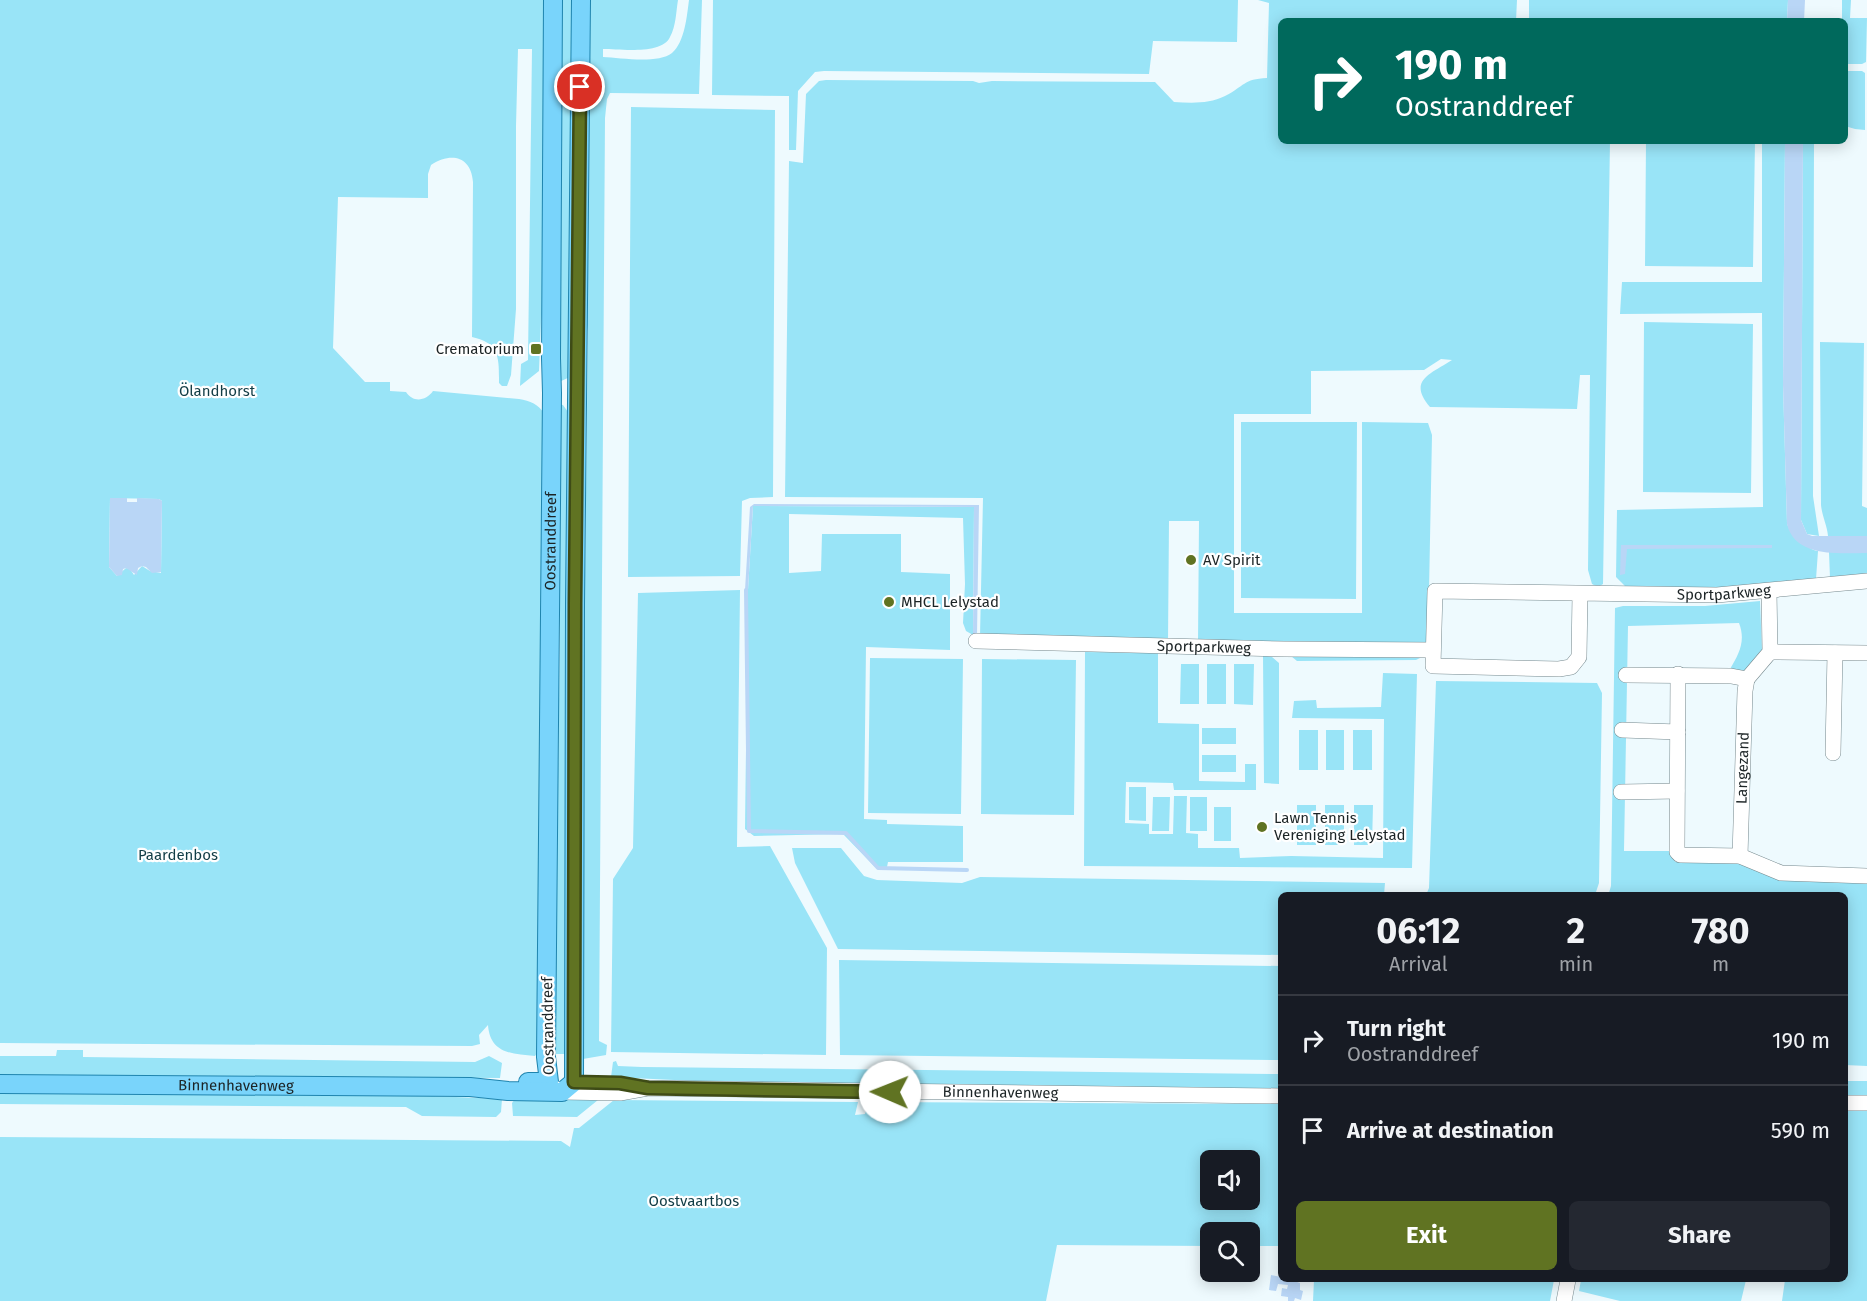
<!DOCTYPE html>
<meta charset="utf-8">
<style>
:root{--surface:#171b24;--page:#242831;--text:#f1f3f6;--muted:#9ea1a6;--line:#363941;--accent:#607322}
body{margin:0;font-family:"Fira Sans",sans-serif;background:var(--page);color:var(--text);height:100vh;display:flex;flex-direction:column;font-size:22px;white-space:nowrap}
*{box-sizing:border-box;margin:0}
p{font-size:20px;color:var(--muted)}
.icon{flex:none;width:33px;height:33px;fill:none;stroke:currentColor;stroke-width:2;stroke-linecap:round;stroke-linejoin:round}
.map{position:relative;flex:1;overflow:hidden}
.details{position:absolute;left:1278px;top:892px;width:570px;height:390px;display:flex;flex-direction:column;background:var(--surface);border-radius:9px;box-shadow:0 3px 15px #0003}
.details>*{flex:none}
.hud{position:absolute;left:1278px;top:18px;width:570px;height:126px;border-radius:9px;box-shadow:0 3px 15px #0003;background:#00695c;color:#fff;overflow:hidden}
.tools{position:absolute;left:1200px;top:1150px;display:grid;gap:12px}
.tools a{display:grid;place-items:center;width:60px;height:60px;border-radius:9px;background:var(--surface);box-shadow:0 3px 15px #0003;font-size:30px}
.pin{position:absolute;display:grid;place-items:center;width:51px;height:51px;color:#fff;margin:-26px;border:3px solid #fff;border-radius:50%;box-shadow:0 2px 6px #0007}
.me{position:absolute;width:66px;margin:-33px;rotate:271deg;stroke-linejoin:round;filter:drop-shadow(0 0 4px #0008)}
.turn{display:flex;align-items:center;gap:21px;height:126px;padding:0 18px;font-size:27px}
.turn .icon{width:78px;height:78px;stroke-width:2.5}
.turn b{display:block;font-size:42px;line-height:51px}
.eta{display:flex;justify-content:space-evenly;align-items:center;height:102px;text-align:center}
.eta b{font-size:36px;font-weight:700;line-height:42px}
.action{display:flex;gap:12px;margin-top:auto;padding:12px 18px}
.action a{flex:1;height:69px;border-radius:9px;background:var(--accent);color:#fff;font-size:24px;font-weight:700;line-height:69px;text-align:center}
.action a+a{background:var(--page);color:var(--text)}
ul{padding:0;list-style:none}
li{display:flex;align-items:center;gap:18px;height:90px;padding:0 18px;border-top:2px solid var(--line)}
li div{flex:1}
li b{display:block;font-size:22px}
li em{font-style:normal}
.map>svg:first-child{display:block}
.green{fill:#99e4f7;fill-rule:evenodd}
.water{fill:#b9d6f6}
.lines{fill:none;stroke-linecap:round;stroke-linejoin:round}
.stream{stroke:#b9d6f6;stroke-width:4}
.minor-casing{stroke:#76898e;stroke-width:16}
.major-casing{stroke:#1f84ae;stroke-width:20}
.minor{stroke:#fff;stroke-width:15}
.major{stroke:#79d4fb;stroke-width:18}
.route-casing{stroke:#3e4b16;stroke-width:15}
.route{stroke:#607322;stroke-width:10}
.poi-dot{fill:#607322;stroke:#fff;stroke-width:2}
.labels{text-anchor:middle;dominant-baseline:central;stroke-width:4.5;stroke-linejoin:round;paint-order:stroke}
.poi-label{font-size:15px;fill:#1c2426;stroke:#fff;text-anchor:start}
.park-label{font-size:15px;fill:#123d46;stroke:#fff}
.street-label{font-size:15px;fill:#1c2426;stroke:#fff}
</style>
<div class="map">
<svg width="1867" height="1301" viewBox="0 0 1867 1301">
<rect width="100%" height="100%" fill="#eefafe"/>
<path class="green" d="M 0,0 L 550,0 L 547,272 L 541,322 L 539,371 L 520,386 L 521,364 L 528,360 L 532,49 L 518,49 L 516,126 L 516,309 L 511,375 L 507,386 L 502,386 L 499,383 C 499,358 500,343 472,337 L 473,182 C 471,156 451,152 431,165 L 428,174 L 428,198 L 338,197 L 333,348 L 365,382 L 390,382 L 390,391 L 406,392 C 413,403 426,401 433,391 L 519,399 C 530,401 539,404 544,414 L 537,1053 L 535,1056 C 511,1054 490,1053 488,1025 L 479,1035 L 480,1044 L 472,1046 L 0,1043 ZM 110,498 L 159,499 L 162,501 L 161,573 L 150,571 L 142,566 L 134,575 L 130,569 L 126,568 L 117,576 L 109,567 Z
M 557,0 L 578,0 L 570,377 L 559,382 Z
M 585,0 L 678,0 C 676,12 676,26 670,37 C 662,55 620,49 603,49 L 603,57 C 621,58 658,64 672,53 C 685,42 687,15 689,0 L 702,0 L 699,94 L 610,93 L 607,99 L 605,118 L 599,1041 L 607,1045 L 606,1055 L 583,1059 L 583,739 L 588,331 L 582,297 Z
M 713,0 L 1238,0 L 1237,42 L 1153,41 L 1149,74 L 824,71 L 815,72 L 798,91 L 796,150 L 789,150 L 789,96 L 712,95 Z
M 1258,0 L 1517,0 L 1516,21 L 1281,21 L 1281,141 L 1610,141 L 1603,584 L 1598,587 L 1592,584 L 1588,570 L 1590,375 L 1580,375 L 1577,409 L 1430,407 C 1407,380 1431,374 1452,360 L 1441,359 L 1424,370 L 1311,371 L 1311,414 L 1234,414 L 1234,613 L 1362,613 L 1362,422 L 1428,423 L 1432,435 L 1428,644 L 1422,657 L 1416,660 L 1297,661 L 1279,646 L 1198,642 L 1199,521 L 1169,521 L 1168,641 L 980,636 L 983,498 L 785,497 L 789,161 L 803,163 L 806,94 L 819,81 L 826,80 L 973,81 L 979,83 L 992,81 L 1155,82 L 1174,102 C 1192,103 1209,104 1225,96 C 1245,86 1243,79 1267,78 L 1269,3 Z
M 1529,0 L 1788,0 L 1787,21 L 1529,21 Z
M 1842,0 L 1851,0 L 1850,18 L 1867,18 L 1866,62 L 1862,64 L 1845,64 L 1845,21 L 1842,21 Z
M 1845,71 L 1862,71 L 1865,73 L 1865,130 L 1855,129 L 1845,126 Z
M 631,107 L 775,110 L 773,497 L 750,498 L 742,501 L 740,576 L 628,577 Z
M 1646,141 L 1755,141 L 1753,267 L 1645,266 Z
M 1762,141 L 1785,141 L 1783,385 L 1787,523 C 1789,533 1808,550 1818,551 L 1816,579 L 1721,588 L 1625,586 L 1616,577 L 1617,510 L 1763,507 L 1762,313 L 1620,314 L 1622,282 L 1762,282 Z
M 1803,141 L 1814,141 L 1813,496 L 1819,536 L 1807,534 L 1801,520 Z
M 1644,322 L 1753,324 L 1751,493 L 1643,492 Z
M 1820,342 L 1864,343 L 1862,506 L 1867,508 L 1867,536 L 1828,536 C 1827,525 1822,516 1821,505 Z
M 558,404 L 563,405 L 568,412 L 567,512 L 573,1054 L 554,1054 L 560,630 Z
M 1241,422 L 1357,422 L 1356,599 L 1241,598 Z
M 753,506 L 974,507 L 973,635 L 966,631 L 963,623 L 965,584 L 963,518 L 789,514 L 789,573 L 821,571 L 822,534 L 901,534 L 901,572 L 950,574 L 950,650 L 866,647 L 864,819 L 887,820 L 887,824 L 963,826 L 963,862 L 888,862 L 887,867 L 875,867 L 843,834 L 754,836 L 745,829 L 748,590 Z
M 1829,552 L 1867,553 L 1867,575 L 1830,578 Z
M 740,590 L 737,847 L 770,846 L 827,948 L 826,1055 L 611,1052 L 613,879 L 633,848 L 638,593 Z
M 1760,601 L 1762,650 L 1744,675 L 1730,669 C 1739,654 1746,641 1739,623 L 1628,626 L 1624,851 L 1674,851 L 1675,862 L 1746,860 L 1867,880 L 1867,1066 L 1845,1065 L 1845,896 L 1608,896 L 1611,886 L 1615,608 L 1623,606 L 1705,606 Z
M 1085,652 L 1158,653 L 1158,723 L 1199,724 L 1199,781 L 1245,782 L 1245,764 L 1256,764 L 1256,790 L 1174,790 L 1173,783 L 1126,782 L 1125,823 L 1149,824 L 1149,834 L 1173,834 L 1174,796 L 1187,796 L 1186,833 L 1198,834 L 1198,848 L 1239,848 L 1240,858 L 1291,856 L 1383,858 L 1384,719 L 1292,718 L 1294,701 L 1316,700 L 1317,708 L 1381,707 L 1383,673 L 1417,674 L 1412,868 L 1084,866 Z
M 1263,655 L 1272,657 L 1279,663 L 1279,784 L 1264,783 Z
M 870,658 L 963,659 L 961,814 L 868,813 Z
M 982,659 L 1076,660 L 1074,815 L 981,814 Z
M 1181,664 L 1199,664 L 1199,704 L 1180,704 Z
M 1207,664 L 1226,664 L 1226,704 L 1207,704 Z
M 1234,664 L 1254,664 L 1253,705 L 1234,704 Z
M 1436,681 L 1597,683 L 1602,693 L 1599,883 L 1595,895 L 1426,895 L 1429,888 Z
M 1202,728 L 1236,728 L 1236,744 L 1202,744 Z
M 1299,730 L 1318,730 L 1318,770 L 1299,770 Z
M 1326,730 L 1344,730 L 1344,770 L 1326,770 Z
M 1353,730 L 1372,730 L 1372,770 L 1353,770 Z
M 1202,755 L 1236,755 L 1236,772 L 1202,772 Z
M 1129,787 L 1146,787 L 1146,821 L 1129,820 Z
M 1153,797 L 1170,797 L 1169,831 L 1152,831 Z
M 1190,797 L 1207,797 L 1207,831 L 1190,831 Z
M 1297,805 L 1316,805 L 1316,845 L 1297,845 Z
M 1325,805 L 1344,805 L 1344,845 L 1325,845 Z
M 1354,805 L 1373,805 L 1372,845 L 1354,845 Z
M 1214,807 L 1231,807 L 1231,841 L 1214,841 Z
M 792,848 L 841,848 L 864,876 L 877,880 L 962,883 L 980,877 L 1385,883 L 1384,895 L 1281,896 L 1281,955 L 838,949 L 795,863 Z
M 839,960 L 1281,966 L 1281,1060 L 840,1055 Z
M 57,1050 L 83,1050 L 83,1057 L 475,1062 L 489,1056 L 502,1063 L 500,1078 L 0,1075 L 0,1056 L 56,1056 Z
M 616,1061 L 618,1066 L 642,1067 L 1281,1074 L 1281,1090 L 779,1085 L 611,1077 L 613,1062 Z
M 1845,1081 L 1867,1081 L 1867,1097 L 1845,1096 Z
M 0,1090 L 386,1094 L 502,1099 L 501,1112 L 496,1117 L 422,1116 L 406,1107 L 0,1104 Z
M 515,1099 L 598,1100 L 577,1117 L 513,1116 L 512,1103 Z
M 614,1100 L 858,1102 L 855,1115 L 865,1114 L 869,1102 L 1281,1104 L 1281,1246 L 1250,1246 L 1250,1233 L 1210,1233 L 1210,1246 L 1057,1245 L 1046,1301 L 0,1301 L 0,1137 L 561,1141 L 570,1147 L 574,1128 L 579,1128 ZM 1210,1161 L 1250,1161 L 1250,1200 L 1210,1200 Z
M 1845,1109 L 1867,1110 L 1867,1301 L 1782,1301 L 1785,1280 L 1845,1280 Z
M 1314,1280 L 1554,1280 L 1550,1301 L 1313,1301 Z
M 1581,1280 L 1746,1280 L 1741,1301 L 1620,1301 L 1579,1291 Z"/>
<path class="water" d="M 1788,0 L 1805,0 L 1804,21 L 1787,21 Z
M 1785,141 L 1803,141 L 1801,520 L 1807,534 L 1812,536 L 1867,536 L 1867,553 C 1839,553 1795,558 1787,524 L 1783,385 Z
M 110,498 L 127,498 L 127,502 L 137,502 L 137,498 L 159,499 L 162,501 L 161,572 L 152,573 L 146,567 L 142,566 L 138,568 L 137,575 L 126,568 L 123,569 L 122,575 L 117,576 L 109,567 Z
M 754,504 L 979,505 L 977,635 L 973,635 L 974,507 L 753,506 L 748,590 L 745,590 L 750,507 Z
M 1621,545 L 1772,545 L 1772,548 L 1627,549 L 1625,574 L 1620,575 Z
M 1271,1275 L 1281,1277 L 1281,1280 L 1297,1280 L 1297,1282 L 1300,1283 L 1300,1290 L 1303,1291 L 1301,1300 L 1295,1298 L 1294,1301 L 1288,1301 L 1288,1297 L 1281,1296 L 1282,1288 L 1287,1289 L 1288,1285 L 1278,1284 L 1276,1291 L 1269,1290 Z"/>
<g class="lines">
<path class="stream" d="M 746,590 L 749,831 L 846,833 L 878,868 L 967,870"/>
<g class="minor-casing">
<g id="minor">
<path id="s1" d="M 1580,594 L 1579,657 L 1571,667 L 1559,669 L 1433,666 L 1435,591 L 1717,595 L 1867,581"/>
<path id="s2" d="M 976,641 L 1284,649 L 1433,650"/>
<path d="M 1770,652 L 1867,653"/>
<path d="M 1678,674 L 1677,852 L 1680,855 L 1740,856 L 1781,873 L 1867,876"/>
<path d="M 1626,675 L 1731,676 L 1747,679 L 1770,652 L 1769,591"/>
<path d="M 1622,730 L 1678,732"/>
<path d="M 1833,753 L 1835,653"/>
<path d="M 1621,792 L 1677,791"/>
<path id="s3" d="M 1740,856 L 1745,691 L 1747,679"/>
<path id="s4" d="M 558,1089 L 562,1092 L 620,1093 L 648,1088 L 1281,1096"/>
<path d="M 1845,1103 L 1867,1103"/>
<path d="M 1564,1301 L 1568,1280"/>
</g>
</g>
<g class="major-casing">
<g id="major">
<path id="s5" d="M 528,1082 L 549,1082 L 546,1057 L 552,393 L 551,358 L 553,0"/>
<path id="s6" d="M 0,1084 L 470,1087 L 508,1091 L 562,1092 L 574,1082 L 575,604 L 581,0"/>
</g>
</g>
<use href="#minor" class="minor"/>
<use href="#major" class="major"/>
</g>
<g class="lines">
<g class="route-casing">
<path id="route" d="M 580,87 L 575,604 L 574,1082 L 620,1083 L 648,1088 L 890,1092"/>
</g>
<use href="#route" class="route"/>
</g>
<g class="poi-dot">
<rect x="530" y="343" width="12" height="12" rx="3"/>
<circle cx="1191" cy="560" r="6"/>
<circle cx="889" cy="602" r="6"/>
<circle cx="1262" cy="827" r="6"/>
</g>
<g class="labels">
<g class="poi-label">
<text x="524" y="349" text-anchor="end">Crematorium</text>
<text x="1203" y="560">AV Spirit</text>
<text x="901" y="602">MHCL Lelystad</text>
<text x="1274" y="818">Lawn Tennis<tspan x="1274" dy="17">Vereniging Lelystad</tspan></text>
</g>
<g class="park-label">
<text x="217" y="391">Ölandhorst</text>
<text x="178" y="855">Paardenbos</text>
<text x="694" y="1201">Oostvaartbos</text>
</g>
<g class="street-label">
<text stroke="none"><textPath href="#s5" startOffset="562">Oostranddreef</textPath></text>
<text stroke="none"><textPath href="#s1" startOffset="578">Sportparkweg</textPath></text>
<text stroke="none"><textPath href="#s2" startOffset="228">Sportparkweg</textPath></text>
<text stroke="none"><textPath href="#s3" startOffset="88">Langezand</textPath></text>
<text transform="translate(548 1026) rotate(-91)">Oostranddreef</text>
<text stroke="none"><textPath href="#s6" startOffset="236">Binnenhavenweg</textPath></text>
<text stroke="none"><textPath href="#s4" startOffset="444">Binnenhavenweg</textPath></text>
</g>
</g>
</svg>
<div class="tools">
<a><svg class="icon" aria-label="sound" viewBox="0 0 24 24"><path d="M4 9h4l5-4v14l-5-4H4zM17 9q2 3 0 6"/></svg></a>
<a><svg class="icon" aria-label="search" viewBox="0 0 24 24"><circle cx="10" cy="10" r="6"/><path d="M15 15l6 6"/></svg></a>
</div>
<div class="pin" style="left:580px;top:87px;background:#d93025"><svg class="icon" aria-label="arrive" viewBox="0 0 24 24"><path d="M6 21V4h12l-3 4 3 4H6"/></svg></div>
<svg class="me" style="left:890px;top:1092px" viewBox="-20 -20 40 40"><circle r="19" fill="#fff"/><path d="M0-13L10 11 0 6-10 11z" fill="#607322"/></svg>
<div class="hud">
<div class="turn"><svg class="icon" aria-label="right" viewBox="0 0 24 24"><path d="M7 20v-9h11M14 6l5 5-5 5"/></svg><div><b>190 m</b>Oostranddreef</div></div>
</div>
<section class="details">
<div class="eta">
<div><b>06:12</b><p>Arrival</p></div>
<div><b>2</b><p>min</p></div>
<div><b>780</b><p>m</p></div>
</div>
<ul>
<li><svg class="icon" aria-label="right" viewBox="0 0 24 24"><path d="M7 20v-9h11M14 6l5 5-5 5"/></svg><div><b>Turn right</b><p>Oostranddreef</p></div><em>190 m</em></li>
<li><svg class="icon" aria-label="arrive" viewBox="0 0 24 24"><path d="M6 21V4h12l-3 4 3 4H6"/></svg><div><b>Arrive at destination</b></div><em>590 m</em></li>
</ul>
<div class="action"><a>Exit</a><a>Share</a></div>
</section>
</div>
